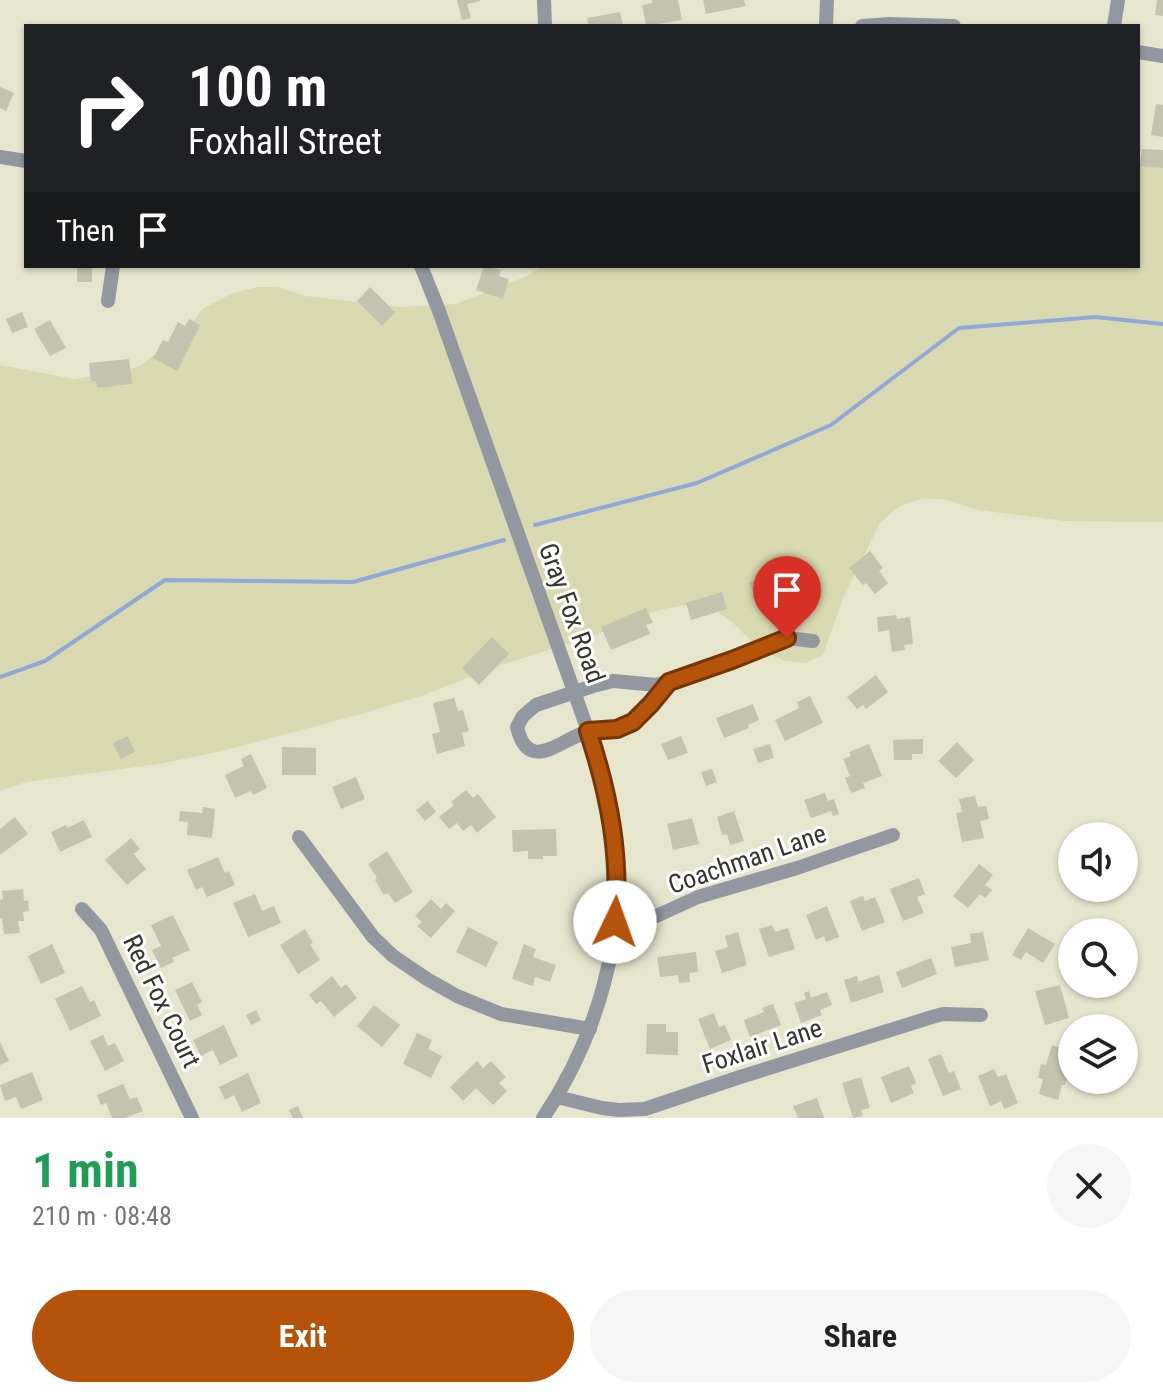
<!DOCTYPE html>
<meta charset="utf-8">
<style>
:root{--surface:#fff;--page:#f6f6f6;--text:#222;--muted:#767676;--accent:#b45309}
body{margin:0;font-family:"Roboto Condensed",sans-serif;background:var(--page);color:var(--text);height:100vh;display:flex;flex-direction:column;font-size:30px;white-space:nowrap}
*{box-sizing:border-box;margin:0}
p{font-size:26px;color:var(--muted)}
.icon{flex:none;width:44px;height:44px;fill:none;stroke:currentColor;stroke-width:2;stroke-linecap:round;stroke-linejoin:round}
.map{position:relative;height:1118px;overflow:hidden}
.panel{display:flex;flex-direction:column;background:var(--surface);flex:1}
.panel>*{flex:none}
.guide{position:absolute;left:24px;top:24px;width:1116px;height:244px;border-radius:0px;box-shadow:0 2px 6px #0004;background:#202124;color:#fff;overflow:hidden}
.fabs{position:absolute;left:1058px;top:822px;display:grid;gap:16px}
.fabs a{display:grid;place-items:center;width:80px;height:80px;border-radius:50%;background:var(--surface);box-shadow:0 2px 6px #0004;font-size:40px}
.pin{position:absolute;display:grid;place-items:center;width:68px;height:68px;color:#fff;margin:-82px -34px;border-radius:50% 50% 50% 0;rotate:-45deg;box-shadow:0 0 8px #0007}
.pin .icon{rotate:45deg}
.me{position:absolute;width:88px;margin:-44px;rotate:3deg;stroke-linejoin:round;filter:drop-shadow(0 0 6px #0008)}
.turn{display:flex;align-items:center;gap:28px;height:168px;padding:0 32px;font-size:36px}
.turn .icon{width:104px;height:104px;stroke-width:2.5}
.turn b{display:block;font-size:56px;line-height:68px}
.then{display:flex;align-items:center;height:76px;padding:0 32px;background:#0003;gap:16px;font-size:30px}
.round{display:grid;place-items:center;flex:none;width:84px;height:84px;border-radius:42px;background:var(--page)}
.overview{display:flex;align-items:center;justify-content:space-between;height:136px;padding:0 32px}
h1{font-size:48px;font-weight:700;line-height:60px;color:#1e9e55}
.cta{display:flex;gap:16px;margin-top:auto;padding:16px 32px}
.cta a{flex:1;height:92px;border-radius:48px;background:var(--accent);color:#fff;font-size:32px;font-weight:700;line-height:92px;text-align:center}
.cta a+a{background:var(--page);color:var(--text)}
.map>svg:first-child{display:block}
.green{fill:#d9d9b1}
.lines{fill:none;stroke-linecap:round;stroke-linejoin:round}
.stream{stroke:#93a7d7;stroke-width:4}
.building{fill:#c4c4ae}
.street{stroke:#9397a0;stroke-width:14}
.route-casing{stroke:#753606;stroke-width:20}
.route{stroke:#b45309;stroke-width:14}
.labels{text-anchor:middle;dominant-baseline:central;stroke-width:6;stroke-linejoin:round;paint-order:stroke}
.street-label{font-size:26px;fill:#35352c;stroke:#fff}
</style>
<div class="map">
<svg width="1163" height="1118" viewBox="0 0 1163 1118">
<rect width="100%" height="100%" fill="#e6e6cf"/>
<path class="green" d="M 1138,162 L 1163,166 L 1163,522 L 1064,521 L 978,510 L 947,500 L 924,498 L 898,507 L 880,523 L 843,598 L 823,655 L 805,663 L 785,661 L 758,648 L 734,624 L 714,609 L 692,604 L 669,608 L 637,616 L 596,635 L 495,667 L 424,695 L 358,715 L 222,751 L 159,764 L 26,782 L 0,791 L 0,365 L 74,379 L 120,372 L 140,366 L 190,326 L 202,309 L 233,293 L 257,287 L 277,287 L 306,296 L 400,307 L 456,304 L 527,276 L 542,266 L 1138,266 Z"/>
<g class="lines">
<path class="stream" d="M 535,525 L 697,483 L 831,425 L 959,328 L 1095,317 L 1163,324
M 0,677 L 45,661 L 165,580 L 353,582 L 504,540"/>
</g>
<path class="building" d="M 457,0 L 480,0 L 480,1 L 467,4 L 471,18 L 462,20 Z
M 652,0 L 678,0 L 682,20 L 646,26 L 642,5 L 652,3 Z
M 703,0 L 744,0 L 746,6 L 706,14 Z
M 1157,0 L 1163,0 L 1163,16 L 1155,15 Z
M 620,12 L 623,26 L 589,26 L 587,18 Z
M 0,87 L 14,93 L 6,111 L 0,108 Z
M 1156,104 L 1163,105 L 1163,137 L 1151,135 Z
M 1142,149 L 1163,150 L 1163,168 L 1140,166 Z
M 77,266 L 92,266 L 92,282 L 77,282 Z
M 484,266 L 501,270 L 499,276 L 509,279 L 503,299 L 476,290 Z
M 370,287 L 395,312 L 382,326 L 357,301 Z
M 22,312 L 28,327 L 12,333 L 6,319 Z
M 189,319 L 200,325 L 177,371 L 153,358 L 163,340 L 168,342 L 178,322 L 185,326 Z
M 50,320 L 66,348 L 50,356 L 34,329 Z
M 129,359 L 132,384 L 97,388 L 96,381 L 91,382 L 89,363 Z
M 870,551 L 883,568 L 879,571 L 888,583 L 875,594 L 866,583 L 863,585 L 849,568 Z
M 781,567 L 789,585 L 758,600 L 749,583 Z
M 722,592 L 727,609 L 691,620 L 686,603 Z
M 646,608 L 653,623 L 646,625 L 650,634 L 611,650 L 601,627 Z
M 896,615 L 897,619 L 910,617 L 913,644 L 904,645 L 905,650 L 892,652 L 889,630 L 878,632 L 877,617 Z
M 492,637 L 509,654 L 479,685 L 462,668 Z
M 876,675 L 888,692 L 866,709 L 863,705 L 857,709 L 847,697 Z
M 810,696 L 823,723 L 785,741 L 775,720 L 799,708 L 797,702 Z
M 454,698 L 458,711 L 463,710 L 469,731 L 462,733 L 465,746 L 437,754 L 432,734 L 440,732 L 433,703 Z
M 753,704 L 759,720 L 748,725 L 749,728 L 724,738 L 716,718 Z
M 128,736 L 135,752 L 121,759 L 113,743 Z
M 681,736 L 688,753 L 668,760 L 661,744 Z
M 923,739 L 923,754 L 912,754 L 912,760 L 894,760 L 893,740 Z
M 957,742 L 974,760 L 956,778 L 938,761 Z
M 770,744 L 774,758 L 758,763 L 753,749 Z
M 869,744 L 882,776 L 863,783 L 865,788 L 851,793 L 845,778 L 850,776 L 843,759 L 851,756 L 849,752 Z
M 282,747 L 316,748 L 316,775 L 282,775 Z
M 251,754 L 267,788 L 253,795 L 251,791 L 235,798 L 225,775 L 244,766 L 241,759 Z
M 712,769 L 717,782 L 706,786 L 701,772 Z
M 356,777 L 365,799 L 341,809 L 332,787 Z
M 466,790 L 473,798 L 478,794 L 496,817 L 477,833 L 471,825 L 463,831 L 457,823 L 449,829 L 439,817 L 454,805 L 451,802 Z
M 825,793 L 828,801 L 834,799 L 839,814 L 833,816 L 831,811 L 811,818 L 804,800 Z
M 975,796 L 978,807 L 986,806 L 989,819 L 980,821 L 984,838 L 962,842 L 956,813 L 962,812 L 959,799 Z
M 428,801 L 436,812 L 425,821 L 416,810 Z
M 203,807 L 215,809 L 212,838 L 187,835 L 188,822 L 179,821 L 180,811 L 202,813 Z
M 734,811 L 744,841 L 730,845 L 727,834 L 722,835 L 717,817 Z
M 15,817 L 28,834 L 0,855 L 0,829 Z
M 692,818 L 699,844 L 673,850 L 667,824 Z
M 84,820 L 92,837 L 60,852 L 51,832 L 66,825 L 67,828 Z
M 556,829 L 557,856 L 543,856 L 543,859 L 528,859 L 528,851 L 513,852 L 512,830 Z
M 131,838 L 140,849 L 134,854 L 146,869 L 127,885 L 105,860 Z
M 387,851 L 413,892 L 395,903 L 388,893 L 384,895 L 375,880 L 377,878 L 368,864 Z
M 218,857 L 225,873 L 229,871 L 235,885 L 207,897 L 202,887 L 196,890 L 187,870 Z
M 979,864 L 993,875 L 985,885 L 992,890 L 985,898 L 980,894 L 968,908 L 953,896 Z
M 919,878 L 925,894 L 917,897 L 924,913 L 903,921 L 890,889 Z
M 23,889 L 24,901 L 28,900 L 29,911 L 23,912 L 24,921 L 18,921 L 20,933 L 4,934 L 2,918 L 0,919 L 0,900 L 3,899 L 2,891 Z
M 255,894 L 262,911 L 274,906 L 281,923 L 248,937 L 233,903 Z
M 863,896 L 865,901 L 875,897 L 885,922 L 862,931 L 850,901 Z
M 431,899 L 441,909 L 446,903 L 455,911 L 431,938 L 417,926 L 422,922 L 415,916 Z
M 827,906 L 839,937 L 826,942 L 824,936 L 816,940 L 806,915 Z
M 173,915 L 190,950 L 172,958 L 174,962 L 161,968 L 152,950 L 161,946 L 151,925 Z
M 772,925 L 775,932 L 788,928 L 795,949 L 769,957 L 759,929 Z
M 468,927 L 498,942 L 486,967 L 456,952 Z
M 1028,928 L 1055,944 L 1043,963 L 1026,952 L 1021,960 L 1012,955 Z
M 305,929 L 313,943 L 310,944 L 320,960 L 298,974 L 280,945 Z
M 738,932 L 747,965 L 722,973 L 715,951 L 728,947 L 725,936 Z
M 983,932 L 989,960 L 955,967 L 951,947 L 971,943 L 970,934 Z
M 52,944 L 65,973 L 41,984 L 28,956 Z
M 524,944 L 536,949 L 533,957 L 556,965 L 550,982 L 535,977 L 533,986 L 512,979 Z
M 696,952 L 698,972 L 689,973 L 690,982 L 679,983 L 678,975 L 660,977 L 657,957 Z
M 931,958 L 937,974 L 902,988 L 896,972 Z
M 879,975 L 884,992 L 851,1003 L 844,980 L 857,976 L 858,982 Z
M 332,976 L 341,988 L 346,984 L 357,998 L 334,1017 L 321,1001 L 316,1004 L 309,995 Z
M 192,982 L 202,1002 L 197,1005 L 202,1015 L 190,1021 L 175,990 Z
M 1060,985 L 1069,1018 L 1045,1025 L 1035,991 Z
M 82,986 L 90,1002 L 94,1000 L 101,1016 L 70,1031 L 55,999 Z
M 809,991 L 811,998 L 827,992 L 832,1005 L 820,1010 L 822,1015 L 801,1023 L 794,1003 L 806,999 L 804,993 Z
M 773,1004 L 781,1025 L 750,1037 L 744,1020 L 764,1012 L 762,1008 Z
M 374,1005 L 400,1025 L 382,1047 L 357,1026 Z
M 256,1010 L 261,1020 L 251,1025 L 246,1015 Z
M 714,1013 L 719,1027 L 725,1025 L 731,1040 L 710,1049 L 698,1019 Z
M 647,1024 L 666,1024 L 666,1032 L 678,1032 L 678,1055 L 646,1054 Z
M 224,1025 L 238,1056 L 220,1065 L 213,1050 L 201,1056 L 193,1040 Z
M 417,1033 L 432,1040 L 428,1049 L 442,1056 L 431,1078 L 403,1064 Z
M 103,1035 L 108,1046 L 115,1043 L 124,1061 L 105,1071 L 90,1041 Z
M 0,1042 L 9,1061 L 0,1065 Z
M 1052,1045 L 1072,1051 L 1072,1059 L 1065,1085 L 1062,1085 L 1058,1100 L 1039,1094 L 1043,1079 L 1038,1078 L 1041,1064 L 1046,1065 Z
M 941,1054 L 949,1073 L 954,1071 L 961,1089 L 943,1096 L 928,1059 Z
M 477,1061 L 483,1068 L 491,1061 L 506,1077 L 499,1083 L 507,1091 L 493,1105 L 476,1088 L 463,1101 L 450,1087 Z
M 909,1066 L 916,1083 L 911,1086 L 914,1093 L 891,1103 L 881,1077 Z
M 994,1069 L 998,1077 L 1006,1074 L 1018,1103 L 1004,1109 L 1001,1101 L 990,1106 L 978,1076 Z
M 32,1072 L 43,1100 L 21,1109 L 16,1097 L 5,1101 L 0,1085 Z
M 248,1073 L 261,1103 L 242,1112 L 234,1095 L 225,1100 L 219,1087 Z
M 861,1077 L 870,1108 L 861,1110 L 863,1116 L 853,1118 L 842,1083 Z
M 123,1084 L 130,1099 L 137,1097 L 143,1111 L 125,1118 L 112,1118 L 106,1103 L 101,1105 L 97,1095 Z
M 817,1098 L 824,1118 L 798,1118 L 793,1106 Z
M 298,1106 L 303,1118 L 293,1118 L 289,1110 Z"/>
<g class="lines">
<path class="street" d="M 544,0 L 545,26
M 826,26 L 827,0
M 862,26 L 889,24 L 954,26
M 1114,26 L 1118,0
M 1138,52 L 1163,56
M 0,157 L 26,161
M 421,266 L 439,311 L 588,731 C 601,768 611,805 616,844 C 626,939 596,1039 543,1118
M 108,301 L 113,266
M 669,682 C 658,696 645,715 630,724 C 615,731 601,727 586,732 C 559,741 528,774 517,727 L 523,716 L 536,705 L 593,686 L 613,681 L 657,685 L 732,660 L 787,638 L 813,641
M 299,837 L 373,937 L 393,956 L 427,979 L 457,996 L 501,1014 L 590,1029
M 82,909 L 101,930 L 192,1118
M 615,922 L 652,918 L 698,897 L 797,868 L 893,835
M 557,1097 L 602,1108 L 619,1110 L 645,1109 L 737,1078 L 932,1017 L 943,1014 L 981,1015"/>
</g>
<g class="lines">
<g class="route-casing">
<path id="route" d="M 615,922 C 621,855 609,794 588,731 L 617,729 L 633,722 L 651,704 L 669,682 L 732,660 L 787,638"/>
</g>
<use href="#route" class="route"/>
</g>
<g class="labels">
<g class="street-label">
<text transform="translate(572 613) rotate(70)">Gray Fox Road</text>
<text transform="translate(747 859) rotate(-19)">Coachman Lane</text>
<text transform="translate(162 1001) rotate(64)">Red Fox Court</text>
<text transform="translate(762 1046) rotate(-18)">Foxlair Lane</text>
</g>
</g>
</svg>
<div class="fabs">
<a><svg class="icon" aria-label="sound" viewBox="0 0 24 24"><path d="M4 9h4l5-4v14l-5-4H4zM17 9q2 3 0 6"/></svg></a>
<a><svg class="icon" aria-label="search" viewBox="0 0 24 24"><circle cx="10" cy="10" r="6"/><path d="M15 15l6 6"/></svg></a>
<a><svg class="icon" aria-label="layers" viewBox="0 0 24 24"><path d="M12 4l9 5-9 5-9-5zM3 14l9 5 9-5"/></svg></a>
</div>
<div class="pin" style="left:787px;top:638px;background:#d93025"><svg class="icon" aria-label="arrive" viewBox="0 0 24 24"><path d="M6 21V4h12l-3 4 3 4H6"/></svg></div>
<svg class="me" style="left:615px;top:922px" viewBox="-20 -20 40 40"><circle r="19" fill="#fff"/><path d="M0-13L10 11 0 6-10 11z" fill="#b45309"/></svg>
<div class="guide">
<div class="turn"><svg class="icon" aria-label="right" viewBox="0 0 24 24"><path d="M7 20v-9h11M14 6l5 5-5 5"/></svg><div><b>100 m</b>Foxhall Street</div></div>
<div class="then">Then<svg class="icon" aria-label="arrive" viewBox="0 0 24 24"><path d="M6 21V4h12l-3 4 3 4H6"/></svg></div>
</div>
</div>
<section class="panel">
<div class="overview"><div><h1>1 min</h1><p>210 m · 08:48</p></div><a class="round"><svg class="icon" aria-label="close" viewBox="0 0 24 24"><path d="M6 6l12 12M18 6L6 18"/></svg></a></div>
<div class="cta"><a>Exit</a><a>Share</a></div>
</section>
